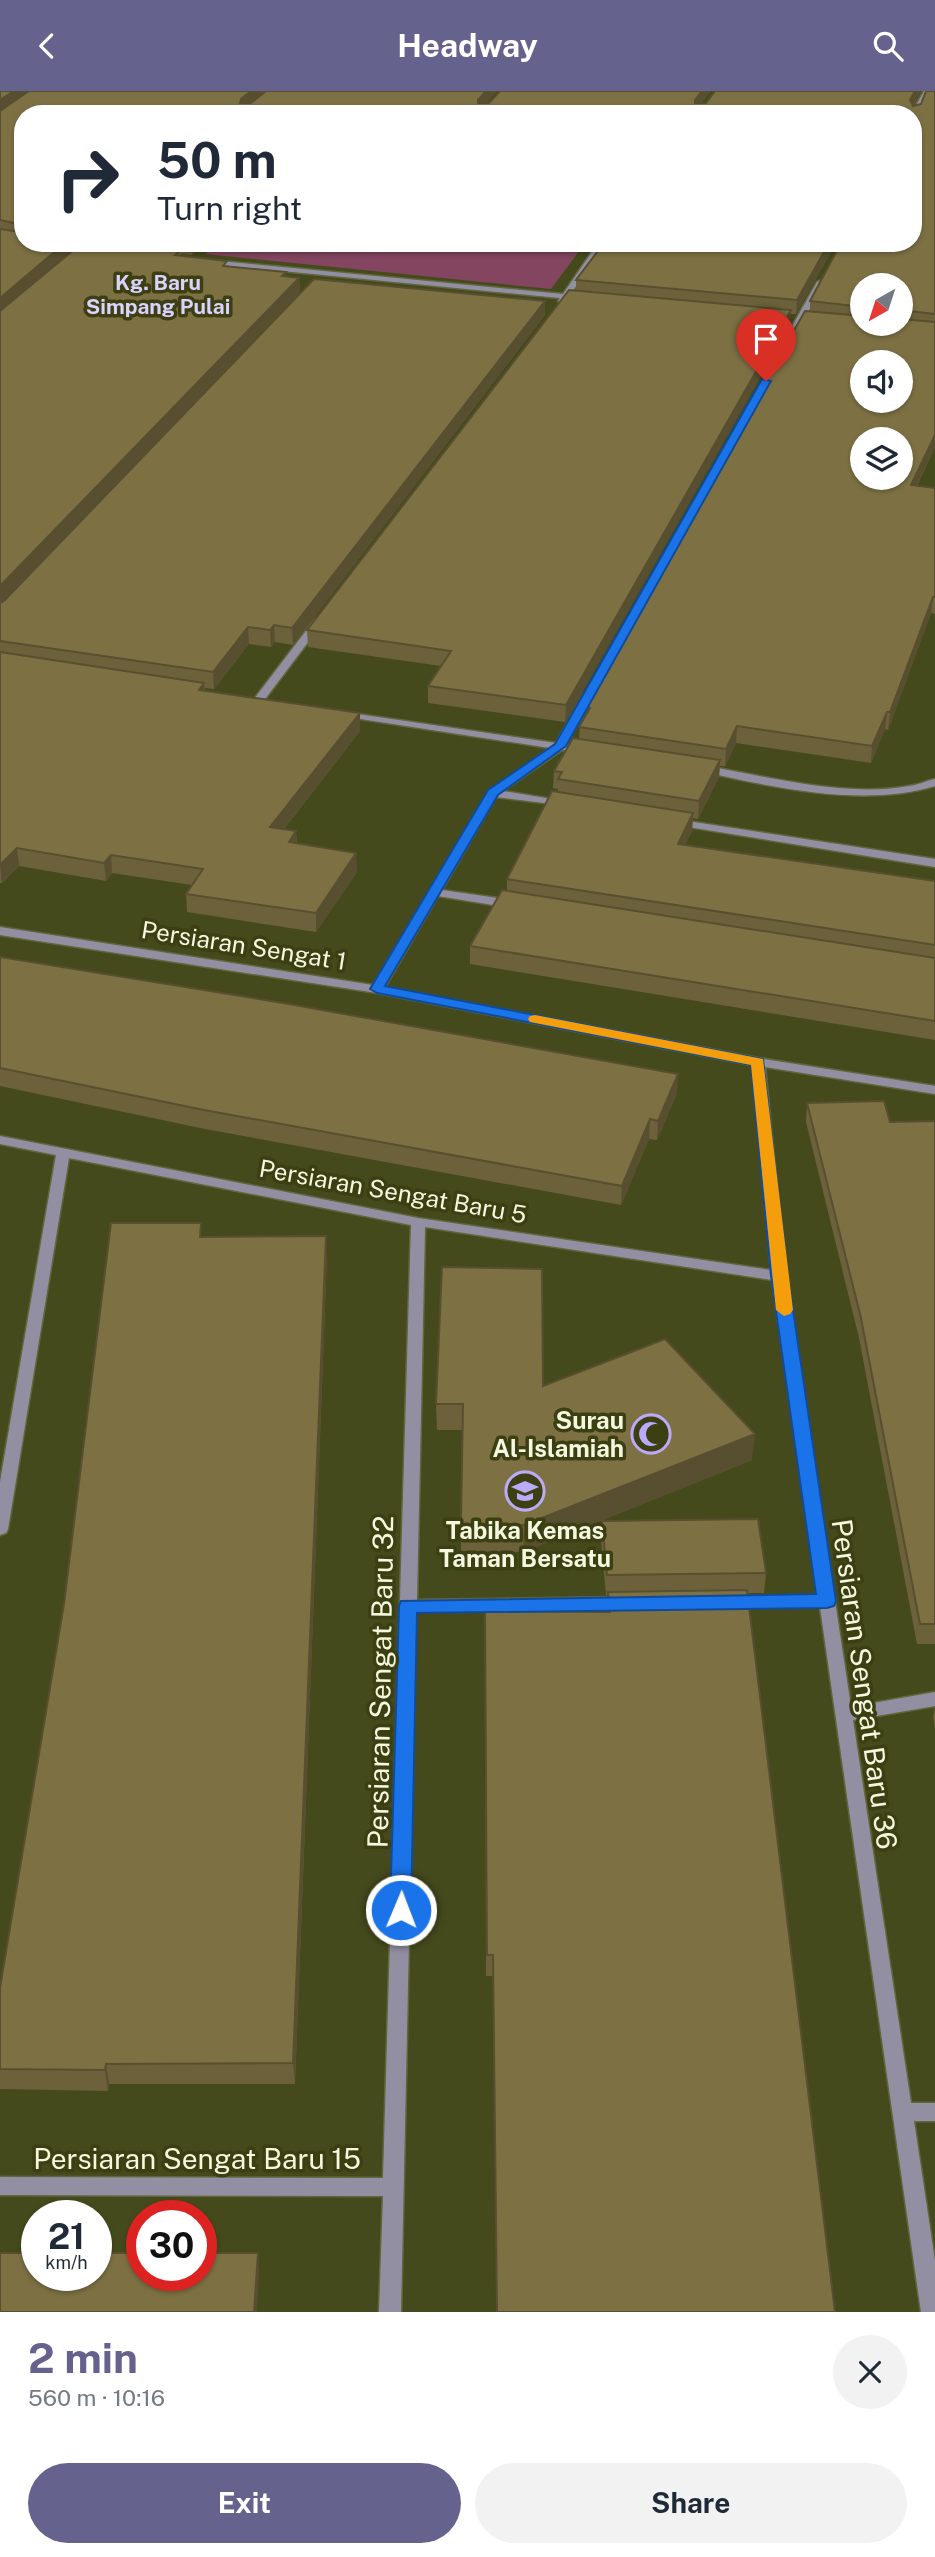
<!DOCTYPE html>
<meta charset="utf-8">
<style>
:root{--surface:#fff;--page:#f2f2f3;--text:#1f2937;--muted:#747a83;--accent:#65638d}
body{margin:0;font-family:"Public Sans",sans-serif;background:var(--page);color:var(--text);height:100vh;display:flex;flex-direction:column;font-size:26px;white-space:nowrap}
*{box-sizing:border-box;margin:0}
p{font-size:23px;color:var(--muted)}
.icon{flex:none;width:38px;height:38px;fill:none;stroke:currentColor;stroke-width:2;stroke-linecap:round;stroke-linejoin:round}
.map{position:relative;height:2221px;overflow:hidden}
.side{display:flex;flex-direction:column;background:var(--surface);flex:1}
.side>*{flex:none}
.banner{position:absolute;left:14px;top:14px;width:908px;height:147px;border-radius:28px;box-shadow:0 2px 5px #0004;background:#fff;color:var(--text);overflow:hidden}
.needle{width:46px;rotate:219deg}
.buttons{position:absolute;left:850px;top:182px;display:grid;gap:14px}
.buttons a{display:grid;place-items:center;width:63px;height:63px;border-radius:50%;background:var(--surface);box-shadow:0 2px 5px #0004;font-size:35px}
.speed{position:absolute;left:21px;top:2109px;display:flex;gap:14px;font-size:35px;font-weight:700;text-align:center}
.speed>*{display:grid;place-content:center;width:91px;height:91px;border-radius:50%;background:var(--surface);box-shadow:0 2px 5px #0004;line-height:1}
.speed small{font-size:18px;font-weight:400}
.speed .limit{border:10px solid #d22;background:#fff;color:#111}
.pin{position:absolute;display:grid;place-items:center;width:60px;height:60px;color:#fff;margin:-72px -30px;border-radius:50% 50% 50% 0;rotate:-45deg;box-shadow:0 0 7px #0007}
.pin .icon{rotate:45deg}
.me{position:absolute;width:77px;margin:-38px;rotate:1deg;stroke-linejoin:round;filter:drop-shadow(0 0 5px #0008)}
.turn{display:flex;align-items:center;gap:24px;height:147px;padding:0 28px;font-size:32px}
.turn .icon{width:91px;height:91px;stroke-width:2.5}
.turn b{display:block;font-size:49px;line-height:60px}
.round{display:grid;place-items:center;flex:none;width:74px;height:74px;border-radius:37px;background:var(--page)}
.headline{display:flex;align-items:center;justify-content:space-between;height:119px;padding:0 28px}
h1{font-size:42px;font-weight:700;line-height:52px;color:var(--accent)}
.button{display:flex;gap:14px;margin-top:auto;padding:14px 28px}
.button a{flex:1;height:80px;border-radius:42px;background:var(--accent);color:#fff;font-size:28px;font-weight:700;line-height:80px;text-align:center}
.button a+a{background:var(--page);color:var(--text)}
header{display:flex;justify-content:space-between;align-items:center;height:91px;padding:0 28px;background:var(--accent);color:#fff;font-size:32px;font-weight:700}
.map>svg:first-child{display:block}
.green{fill:#834560}
.lines{fill:none;stroke-linecap:round;stroke-linejoin:round}
.minor-casing{stroke:#61663c;stroke-width:3}
.minor{fill:#938fa3;fill-rule:evenodd}
.wall{fill:#6c613a;fill-rule:evenodd}
.shaded-wall{fill:#584f30}
.building{fill:#7d7144;stroke:#584f30;stroke-width:2;fill-rule:evenodd}
.route{fill:#1a73e8;stroke:#114b97;stroke-width:2}
.slow{fill:#f59e0b}
.labels{text-anchor:middle;dominant-baseline:central;stroke-width:7;stroke-linejoin:round;paint-order:stroke}
.far-neighbourhood-label{font-size:21px;font-weight:bold;fill:#dbd3fe;stroke:#3b3f12}
.street-label{font-size:24px;fill:#f4f8df;stroke:#3b3f12}
.poi-label{font-size:24px;font-weight:bold;fill:#f4f8df;stroke:#3b3f12;text-anchor:end}
.near-street-label{font-size:28px;fill:#f4f8df;stroke:#3b3f12}
</style>
<header><svg class="icon" aria-label="back" viewBox="0 0 24 24"><path d="M15 5l-7 7 7 7"/></svg>Headway<svg class="icon" aria-label="search" viewBox="0 0 24 24"><circle cx="10" cy="10" r="6"/><path d="M15 15l6 6"/></svg></header>
<div class="map">
<svg width="935" height="2221" viewBox="0 0 935 2221">
<rect width="100%" height="100%" fill="#454a1d"/>
<path class="green" d="M 216,152 L 585,152 L 551,198 L 205,163 Z"/>
<g class="lines">
<g class="minor-casing">
<path id="minor" d="M 924,0 L 930,0 L 917,24 L 914,26 L 914,23 L 911,23 Z
M 598,152 L 606,152 L 570,204 L 584,207 L 580,209 L 567,208 L 562,212 L 558,210 L 560,207 L 210,173 L 206,171 L 210,169 L 563,203 Z
M 821,189 L 825,191 L 799,237 L 792,239 L 791,237 L 817,191 Z
M 319,527 L 324,530 L 262,612 L 254,612 L 254,608 L 315,528 Z
M 589,599 L 594,602 L 567,653 L 588,657 L 588,661 L 562,659 L 503,700 L 564,710 L 570,713 L 568,715 L 496,706 L 442,799 L 512,809 L 518,813 L 512,817 L 438,805 L 385,896 L 758,967 L 935,995 L 935,1003 L 765,976 L 786,1185 L 851,1616 L 935,1601 L 935,1615 L 853,1629 L 911,2012 L 935,2012 L 935,2030 L 914,2030 L 935,2170 L 935,2221 L 921,2221 L 820,1516 L 730,1517 L 724,1515 L 722,1511 L 724,1507 L 730,1505 L 818,1504 L 772,1189 L 425,1136 L 417,1509 L 626,1506 L 632,1508 L 634,1512 L 632,1516 L 626,1518 L 416,1521 L 401,2221 L 379,2221 L 383,2105 L 0,2104 L 0,2086 L 383,2087 L 411,1134 L 69,1067 L 8,1438 L 6,1442 L 0,1444 L 0,1391 L 56,1064 L 0,1053 L 0,1045 L 418,1127 L 771,1179 L 752,974 L 377,902 L 0,844 L 0,836 L 373,894 L 489,700 L 550,657 L 341,625 L 337,624 L 337,620 L 556,652 L 584,602 Z
M 701,674 C 766,685 844,707 909,695 C 918,694 926,690 935,688 L 935,695 C 864,717 769,696 697,679 L 697,675 Z
M 674,728 L 935,768 L 935,776 L 670,733 L 668,731 Z"/>
</g>
<use href="#minor" class="minor"/>
</g>
<path class="wall" d="M 0,0 L 497,0 L 486,12 L 489,12 L 500,0 L 711,0 L 701,12 L 921,0 L 913,15 L 921,13 L 935,0 L 935,356 L 917,395 L 935,397 L 935,523 L 931,522 L 888,639 L 885,638 L 871,672 L 736,652 L 725,675 L 720,675 L 719,686 L 698,728 L 693,727 L 692,740 L 685,754 L 935,790 L 935,949 L 470,873 L 470,855 L 507,800 L 507,788 L 558,701 L 558,698 L 553,697 L 554,680 L 579,648 L 581,616 L 810,221 L 810,210 L 914,23 L 23,23 L 23,152 L 74,159 L 82,152 L 206,152 L 192,164 L 181,163 L 182,165 L 228,175 L 299,187 L 300,201 L 2,511 L 545,224 L 293,554 L 275,551 L 271,556 L 249,553 L 214,598 L 205,597 L 205,600 L 360,622 L 360,640 L 284,738 L 296,740 L 297,753 L 357,781 L 316,841 L 187,821 L 186,803 L 192,794 L 112,782 L 106,790 L 19,775 L 2,792 L 0,792 ZM 863,194 L 901,194 L 901,233 L 863,233 Z
M 836,152 L 796,223 L 790,223 L 790,233 L 565,631 L 428,612 L 428,595 L 441,575 L 308,556 L 307,539 L 576,199 L 576,189 Z
M 0,866 L 677,1002 L 657,1049 L 649,1048 L 621,1114 L 205,1038 L 0,995 Z
M 807,1012 L 890,1031 L 935,1030 L 935,1553 L 917,1553 L 859,1247 L 806,1031 Z
M 202,1146 L 327,1165 L 295,1993 L 109,1993 L 108,2000 L 0,1998 L 0,1897 Z
M 543,1295 L 752,1369 L 523,1461 L 461,1460 L 463,1339 L 437,1339 L 436,1313 Z
M 602,1430 L 766,1482 L 764,1502 L 747,1502 L 493,1885 L 486,1885 L 485,1520 L 607,1521 L 608,1504 L 606,1504 L 601,1450 Z
M 935,1615 L 935,1637 L 933,1626 Z"/>
<path class="shaded-wall" d="M 14,0 L 32,0 L 0,23 L 0,9 Z
M 251,0 L 266,0 L 241,21 L 241,8 Z
M 486,0 L 497,0 L 478,21 L 478,9 Z
M 702,0 L 711,0 L 694,21 L 695,9 Z
M 915,0 L 921,0 L 909,22 L 910,9 Z
M 65,152 L 73,152 L 74,160 L 0,223 L 0,207 Z
M 192,152 L 206,152 L 192,164 Z
M 829,152 L 836,152 L 796,223 L 797,209 Z
M 299,187 L 300,201 L 0,513 L 0,495 Z
M 545,210 L 545,224 L 293,554 L 292,537 Z
M 791,219 L 790,233 L 565,631 L 566,614 Z
M 935,344 L 935,356 L 909,410 L 911,394 Z
M 933,506 L 931,522 L 888,639 L 890,621 Z
M 274,534 L 275,551 L 271,556 L 270,539 Z
M 248,536 L 249,553 L 214,598 L 213,581 Z
M 204,592 L 206,609 L 199,599 Z
M 887,621 L 885,638 L 871,672 L 872,655 Z
M 360,622 L 360,640 L 271,754 L 270,736 Z
M 737,635 L 736,652 L 725,675 L 726,658 Z
M 720,669 L 719,686 L 698,728 L 699,710 Z
M 693,722 L 692,740 L 677,771 L 678,753 Z
M 296,740 L 297,758 L 289,751 Z
M 17,757 L 19,775 L 2,792 L 0,774 Z
M 356,762 L 357,781 L 316,841 L 316,822 Z
M 111,764 L 112,782 L 106,790 L 104,772 Z
M 678,983 L 677,1002 L 657,1049 L 658,1030 Z
M 650,1028 L 649,1048 L 621,1114 L 622,1095 Z
M 326,1145 L 327,1165 L 295,1993 L 293,1972 Z
M 755,1343 L 752,1369 L 523,1461 L 524,1434 Z
M 106,1973 L 109,1993 L 108,2000 L 105,1979 Z
M 258,2162 L 259,2182 L 257,2221 L 254,2221 Z"/>
<path class="building" d="M 0,0 L 14,0 L 0,9 Z
M 29,0 L 251,0 L 241,8 L 240,12 L 251,12 L 266,0 L 486,0 L 478,9 L 478,12 L 489,12 L 500,0 L 702,0 L 695,9 L 695,12 L 706,12 L 715,0 L 915,0 L 910,9 L 913,15 L 921,13 L 926,0 L 935,0 L 935,223 L 901,219 L 901,194 L 863,194 L 863,216 L 810,210 L 841,152 L 914,152 L 914,23 L 23,23 L 23,134 L 0,129 L 0,20 Z
M 0,138 L 21,141 L 23,138 L 23,152 L 65,152 L 0,207 Z
M 82,152 L 125,152 L 181,159 L 175,164 L 227,170 L 223,175 L 286,181 L 282,185 L 299,187 L 0,495 L 0,220 Z
M 604,152 L 829,152 L 797,209 L 576,189 Z
M 314,188 L 545,210 L 292,537 L 274,534 L 270,539 L 248,536 L 213,581 L 0,550 L 0,512 L 4,510 Z
M 569,199 L 791,219 L 566,614 L 428,595 L 451,560 L 307,539 Z
M 805,220 L 863,225 L 863,233 L 901,233 L 901,228 L 935,231 L 935,344 L 911,394 L 935,397 L 935,506 L 933,506 L 890,621 L 887,621 L 872,655 L 737,635 L 726,658 L 579,636 L 590,617 L 581,616 ZM 863,271 L 901,271 L 901,310 L 863,310 ZM 863,348 L 901,348 L 901,387 L 863,387 Z
M 0,561 L 204,592 L 199,599 L 360,622 L 270,736 L 296,740 L 289,751 L 356,762 L 316,822 L 186,803 L 203,778 L 111,764 L 104,772 L 17,757 L 0,774 Z
M 573,647 L 720,669 L 699,710 L 558,688 L 562,681 L 554,680 Z
M 552,700 L 693,722 L 678,753 L 935,790 L 935,854 L 507,788 Z
M 502,799 L 935,867 L 935,930 L 470,855 Z
M 0,866 L 283,912 L 678,983 L 658,1030 L 650,1028 L 622,1095 L 204,1019 L 0,977 Z
M 884,1010 L 890,1031 L 935,1030 L 935,1533 L 920,1533 L 861,1227 L 807,1012 Z
M 111,1132 L 201,1132 L 200,1146 L 326,1145 L 293,1972 L 106,1973 L 105,1979 L 0,1978 L 0,1897 L 64,1513 Z
M 442,1176 L 542,1178 L 543,1295 L 665,1248 L 755,1343 L 524,1434 L 461,1433 L 463,1313 L 436,1313 Z
M 758,1428 L 766,1482 L 607,1484 L 602,1430 Z
M 747,1499 L 835,2221 L 497,2221 L 493,1864 L 487,1864 L 485,1520 L 610,1521 L 608,1501 Z
M 0,2162 L 37,2162 L 37,2184 L 96,2184 L 96,2162 L 142,2162 L 142,2184 L 201,2184 L 201,2162 L 258,2162 L 254,2221 L 0,2221 Z"/>
<path class="route" d="M 762,288 L 771,290 L 566,655 L 498,704 L 385,895 L 763,968 L 788,1185 L 836,1510 L 834,1515 L 827,1517 L 417,1522 L 411,1819 L 408,1825 L 401,1828 L 393,1825 L 390,1819 L 399,1515 L 401,1510 L 816,1503 L 771,1185 L 751,974 L 377,902 L 370,898 L 488,699 L 555,653 Z"/>
<path class="slow" d="M 535,924 L 763,968 L 793,1219 L 790,1223 L 784,1225 L 776,1219 L 751,974 L 530,931 L 528,928 L 530,925 Z"/>
<defs>
<g id="mosque-ring" transform="scale(2.0125)"><circle r="9.5" fill="#3b3f12" stroke="#bbaaf6" stroke-width="1.5"/><path d="M3.5-4.9A6 6 0 1 0 3.5 4.9A5 5 0 1 1 3.5-4.9Z" fill="#bbaaf6"/></g>
<g id="school-ring" transform="scale(2.0125)"><circle r="9.5" fill="#3b3f12" stroke="#bbaaf6" stroke-width="1.5"/><path d="M0-5L7-2L0 1L-7-2ZM-4 1L0 2.5L4 1V4Q0 6-4 4Z" fill="#bbaaf6"/></g>
</defs>
<g fill-rule="evenodd">
<use href="#mosque-ring" x="651" y="1343"/>
<use href="#school-ring" x="525" y="1400"/>
</g>
<g class="labels">
<g class="far-neighbourhood-label">
<text x="158" y="191">Kg. Baru<tspan x="158" dy="24">Simpang Pulai</tspan></text>
</g>
<g class="street-label">
<text transform="translate(244 854) rotate(9)">Persiaran Sengat 1</text>
<text transform="translate(393 1100) rotate(10)">Persiaran Sengat Baru 5</text>
</g>
<g class="poi-label">
<text x="624" y="1329">Surau<tspan x="624" dy="28">Al-Islamiah</tspan></text>
<text x="525" y="1439" text-anchor="middle">Tabika Kemas<tspan x="525" dy="28">Taman Bersatu</tspan></text>
</g>
<g class="near-street-label">
<text transform="translate(380 1591) rotate(-89)">Persiaran Sengat Baru 32</text>
<text transform="translate(865 1593) rotate(82)">Persiaran Sengat Baru 36</text>
<text x="197" y="2067">Persiaran Sengat Baru 15</text>
</g>
</g>
</svg>
<div class="buttons">
<a><svg class="needle" viewBox="-14 -14 28 28"><path d="M0-13l5 13h-10z" fill="#e53935"/><path d="M0 13l5-13h-10z" fill="#747a83"/></svg></a>
<a><svg class="icon" aria-label="sound" viewBox="0 0 24 24"><path d="M4 9h4l5-4v14l-5-4H4zM17 9q2 3 0 6"/></svg></a>
<a><svg class="icon" aria-label="layers" viewBox="0 0 24 24"><path d="M12 4l9 5-9 5-9-5zM3 14l9 5 9-5"/></svg></a>
</div>
<div class="speed"><div>21<small>km/h</small></div><div class="limit">30</div></div>
<div class="pin" style="left:766px;top:290px;background:#d93025"><svg class="icon" aria-label="arrive" viewBox="0 0 24 24"><path d="M6 21V4h12l-3 4 3 4H6"/></svg></div>
<svg class="me" style="left:401px;top:1819px" viewBox="-20 -20 40 40"><circle r="17" fill="#1a73e8" stroke="#fff" stroke-width="3"/><path d="M0-11L8 9 0 5-8 9z" fill="#fff"/></svg>
<div class="banner">
<div class="turn"><svg class="icon" aria-label="right" viewBox="0 0 24 24"><path d="M7 20v-9h11M14 6l5 5-5 5"/></svg><div><b>50 m</b>Turn right</div></div>
</div>
</div>
<section class="side">
<div class="headline"><div><h1>2 min</h1><p>560 m · 10:16</p></div><a class="round"><svg class="icon" aria-label="close" viewBox="0 0 24 24"><path d="M6 6l12 12M18 6L6 18"/></svg></a></div>
<div class="button"><a>Exit</a><a>Share</a></div>
</section>
